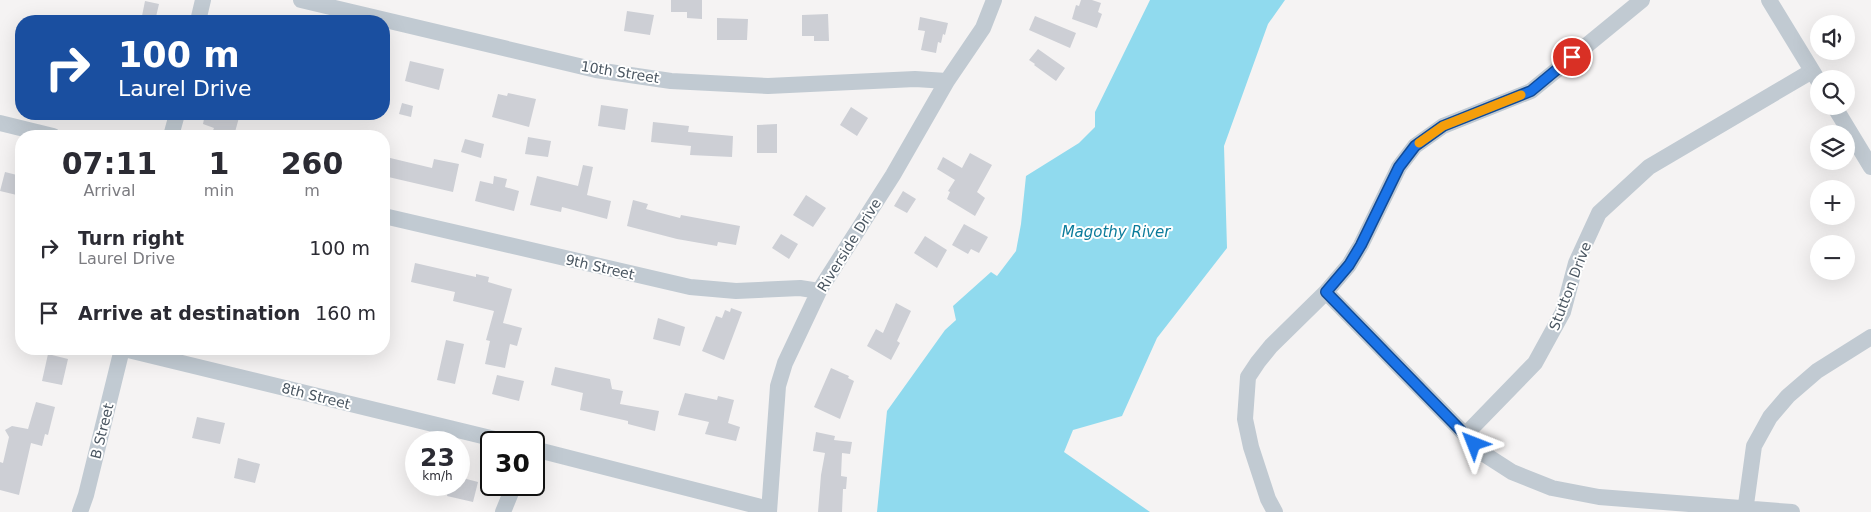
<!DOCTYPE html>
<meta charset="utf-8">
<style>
:root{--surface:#fff;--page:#f2f2f3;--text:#2b2b33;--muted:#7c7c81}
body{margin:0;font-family:"DejaVu Sans",sans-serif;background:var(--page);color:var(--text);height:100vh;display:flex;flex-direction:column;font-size:19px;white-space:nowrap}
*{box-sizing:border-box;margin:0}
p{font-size:16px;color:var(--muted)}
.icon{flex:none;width:28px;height:28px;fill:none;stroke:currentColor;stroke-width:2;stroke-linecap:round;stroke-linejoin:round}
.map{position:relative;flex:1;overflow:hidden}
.side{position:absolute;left:15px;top:130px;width:375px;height:225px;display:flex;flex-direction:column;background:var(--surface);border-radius:20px;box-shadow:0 5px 20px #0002}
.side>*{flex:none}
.guide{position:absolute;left:15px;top:15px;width:375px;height:105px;border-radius:20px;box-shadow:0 5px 20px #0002;background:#1a4fa0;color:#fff;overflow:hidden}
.fabs{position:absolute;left:1810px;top:15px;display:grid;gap:10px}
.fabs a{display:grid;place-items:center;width:45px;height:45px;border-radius:50%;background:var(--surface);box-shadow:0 5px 20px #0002;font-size:25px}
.speed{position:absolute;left:405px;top:431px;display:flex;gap:10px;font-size:25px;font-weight:700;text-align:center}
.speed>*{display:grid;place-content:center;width:65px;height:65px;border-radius:50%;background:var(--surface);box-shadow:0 5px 20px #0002;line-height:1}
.speed small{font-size:12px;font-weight:400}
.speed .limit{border:2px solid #111;border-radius:8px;background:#fff;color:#111}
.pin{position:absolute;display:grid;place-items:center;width:42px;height:42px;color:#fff;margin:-21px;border:2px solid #fff;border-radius:50%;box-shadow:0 1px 5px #0007}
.me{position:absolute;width:55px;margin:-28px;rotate:315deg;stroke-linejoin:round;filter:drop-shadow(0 0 4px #0008)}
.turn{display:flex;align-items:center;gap:18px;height:105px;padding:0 20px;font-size:22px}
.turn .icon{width:65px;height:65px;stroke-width:2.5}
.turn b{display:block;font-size:35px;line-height:42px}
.eta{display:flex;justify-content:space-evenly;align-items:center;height:85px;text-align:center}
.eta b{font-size:30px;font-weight:800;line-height:35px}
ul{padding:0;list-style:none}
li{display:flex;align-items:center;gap:15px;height:65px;padding:0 20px}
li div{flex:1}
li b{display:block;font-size:19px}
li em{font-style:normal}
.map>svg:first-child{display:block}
.water{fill:#90daee}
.building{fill:#cdcfd5}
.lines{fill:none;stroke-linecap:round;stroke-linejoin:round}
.minor{stroke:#c1cad2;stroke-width:16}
.route-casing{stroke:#114b97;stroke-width:12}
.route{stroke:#1a73e8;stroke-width:9}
.slow{stroke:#f59e0b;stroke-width:9}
.labels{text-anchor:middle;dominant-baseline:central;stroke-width:4;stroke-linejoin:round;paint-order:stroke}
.street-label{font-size:14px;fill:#4a5661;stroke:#fff}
.water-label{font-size:15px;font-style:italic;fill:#0c7c9b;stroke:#fff}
</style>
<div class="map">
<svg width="1871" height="512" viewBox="0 0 1871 512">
<rect width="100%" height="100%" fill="#f5f3f3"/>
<path class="water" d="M 1150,0 L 1285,0 L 1268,24 L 1224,146 L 1227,248 L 1157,338 L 1122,416 L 1073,430 L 1064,452 L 1150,512 L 877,512 L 887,411 L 945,330 L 956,320 L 953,306 L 991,272 L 997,276 L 1016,251 L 1021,224 L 1026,176 L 1079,143 L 1095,127 L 1095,112 Z"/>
<path class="building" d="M 671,0 L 702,0 L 702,19 L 687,18 L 687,12 L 671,12 Z
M 1081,0 L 1092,0 L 1101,3 L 1098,12 L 1102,14 L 1097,28 L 1072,19 L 1076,5 L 1079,6 Z
M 145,1 L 159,4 L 155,21 L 141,21 Z
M 627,11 L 654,15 L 650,35 L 624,31 Z
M 828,14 L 829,41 L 814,41 L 814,36 L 802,36 L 802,15 Z
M 1035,16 L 1076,33 L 1070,48 L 1029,30 Z
M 920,17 L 948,23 L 945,35 L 943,34 L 941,43 L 938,42 L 936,53 L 921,50 L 925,31 L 918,30 Z
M 717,18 L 748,19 L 747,40 L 717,40 Z
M 1038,49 L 1065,68 L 1056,81 L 1034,65 L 1035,64 L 1029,60 Z
M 410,61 L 444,69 L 439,90 L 405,81 Z
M 508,93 L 536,99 L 529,127 L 492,117 L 498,94 L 507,96 Z
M 402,103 L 413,106 L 411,117 L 399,114 Z
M 601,105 L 628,109 L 625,130 L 598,126 Z
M 851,107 L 868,118 L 857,136 L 840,125 Z
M 205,114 L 240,114 L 235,132 L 227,130 L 225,136 L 212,133 L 214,128 L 203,124 Z
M 653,122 L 689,126 L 688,132 L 733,136 L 732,157 L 690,155 L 691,146 L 651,142 Z
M 777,124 L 777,153 L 757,153 L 757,125 Z
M 528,137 L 551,141 L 548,157 L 525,154 Z
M 465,139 L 484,144 L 481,158 L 461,152 Z
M 970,153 L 992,165 L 977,192 L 985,198 L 975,216 L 947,199 L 950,192 L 948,191 L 955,180 L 937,169 L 943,157 L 962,168 Z
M 386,157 L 432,168 L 434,159 L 459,164 L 453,192 L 384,176 Z
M 583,165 L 593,167 L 587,195 L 611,201 L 607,219 L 562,207 L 561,212 L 530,205 L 537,176 L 578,186 Z
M 5,172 L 21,176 L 21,196 L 0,191 Z
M 494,176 L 507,179 L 505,187 L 519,191 L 514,211 L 475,201 L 480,181 L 493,184 Z
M 903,191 L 916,199 L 907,213 L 894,206 Z
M 806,195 L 826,208 L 813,227 L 793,215 Z
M 633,200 L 648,204 L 646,209 L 657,212 L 680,218 L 681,215 L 740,226 L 736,245 L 718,242 L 717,246 L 677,239 L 627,226 Z
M 964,224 L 988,237 L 979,253 L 971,249 L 968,254 L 952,245 Z
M 781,234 L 798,244 L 789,259 L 772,248 Z
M 925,236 L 947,250 L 937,268 L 914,253 Z
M 415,263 L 476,277 L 476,274 L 489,277 L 488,282 L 512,289 L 503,323 L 522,328 L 517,346 L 510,344 L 505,368 L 485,364 L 490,341 L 486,340 L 494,311 L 453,301 L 455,292 L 411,282 Z
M 896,303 L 911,311 L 897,341 L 900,343 L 891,360 L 867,346 L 876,329 L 883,333 Z
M 731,308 L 742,312 L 724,360 L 702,351 L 716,316 L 722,318 L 725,310 L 730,312 Z
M 658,318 L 685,327 L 680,346 L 653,339 Z
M 446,340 L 464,344 L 455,384 L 437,380 Z
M 48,354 L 68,359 L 62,385 L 42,381 Z
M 555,367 L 610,379 L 612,389 L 623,391 L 620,404 L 659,411 L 655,431 L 628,424 L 628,421 L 580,410 L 583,393 L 551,385 Z
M 831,368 L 849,376 L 848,378 L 854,381 L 840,419 L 814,407 Z
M 497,375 L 524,381 L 519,401 L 492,394 Z
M 685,393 L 717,400 L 718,396 L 734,400 L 728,423 L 740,427 L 736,441 L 705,434 L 709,422 L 678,415 Z
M 36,402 L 55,407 L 48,435 L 45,434 L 42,446 L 31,443 L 19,495 L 0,490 L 0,462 L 3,463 L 9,437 L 5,430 L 12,426 L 28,429 Z
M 197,417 L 225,423 L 220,444 L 192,438 Z
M 816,432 L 835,436 L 834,440 L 852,442 L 850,454 L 842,453 L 841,476 L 847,477 L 846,489 L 843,489 L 842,512 L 818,512 L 821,475 L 825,453 L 813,451 Z
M 238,458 L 260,464 L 255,483 L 234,478 Z
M 459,477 L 478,482 L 473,502 L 447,496 L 449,485 L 459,485 Z"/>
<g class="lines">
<path class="minor" d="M 301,0 L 596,70 L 671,81 L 768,86 L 915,79 L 947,81
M 1769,0 L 1819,82
M 198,21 L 203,0
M 1834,106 L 1871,167
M 0,123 L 53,136
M 171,136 L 177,114
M 384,216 L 690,287 L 736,291 L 800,288 L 819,291
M 1326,292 L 1484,454 L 1512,472 L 1552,488 L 1599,497 L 1792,512
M 124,349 L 507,442
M 1465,435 L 1535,363 L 1563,312 L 1576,263 L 1599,213 L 1649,167 L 1812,71
M 534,449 L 769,509
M 80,512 L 86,495 L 122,349
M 503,512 L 514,485
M 769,512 L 778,386 L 785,363 L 819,291 L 893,175 L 947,81 L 983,28 L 994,0
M 1275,512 L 1268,499 L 1251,447 L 1245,419 L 1248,377 L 1258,362 L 1271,346 L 1326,292 L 1349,265 L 1361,245 L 1399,167 L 1415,146 L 1443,126 L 1531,91 L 1642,0
M 1745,512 L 1754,446 L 1770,417 L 1788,396 L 1817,371 L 1871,337"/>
</g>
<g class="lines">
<g class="route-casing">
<path id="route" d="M 1474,444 L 1326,292 L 1349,265 L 1361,245 L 1399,167 L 1415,146 L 1443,126 L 1531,91 L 1572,57"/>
</g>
<use href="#route" class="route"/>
<path class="slow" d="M 1419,143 L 1443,126 L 1521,95"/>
</g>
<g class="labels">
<g class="street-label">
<text transform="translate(620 72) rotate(9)">10th Street</text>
<text transform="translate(849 245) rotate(-58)">Riverside Drive</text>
<text transform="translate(600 267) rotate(13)">9th Street</text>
<text transform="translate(1570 286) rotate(-69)">Stutton Drive</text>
<text transform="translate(316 396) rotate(14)">8th Street</text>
<text transform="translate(102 431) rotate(-76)">B Street</text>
</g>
<g class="water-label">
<text x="1116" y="232">Magothy River</text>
</g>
</g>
</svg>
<div class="fabs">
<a><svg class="icon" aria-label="sound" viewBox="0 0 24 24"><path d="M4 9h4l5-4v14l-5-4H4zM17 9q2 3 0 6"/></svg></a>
<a><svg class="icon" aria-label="search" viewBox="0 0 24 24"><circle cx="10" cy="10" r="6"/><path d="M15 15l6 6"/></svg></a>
<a><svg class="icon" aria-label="layers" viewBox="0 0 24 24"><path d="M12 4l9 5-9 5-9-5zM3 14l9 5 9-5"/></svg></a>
<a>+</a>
<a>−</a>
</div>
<div class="speed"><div>23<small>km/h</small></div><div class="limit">30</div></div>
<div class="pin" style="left:1572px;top:57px;background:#d93025"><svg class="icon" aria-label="arrive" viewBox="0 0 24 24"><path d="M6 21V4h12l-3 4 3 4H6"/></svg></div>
<svg class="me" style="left:1474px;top:444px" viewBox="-20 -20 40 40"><path d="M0-17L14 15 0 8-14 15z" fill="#1a73e8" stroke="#fff" stroke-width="4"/></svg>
<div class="guide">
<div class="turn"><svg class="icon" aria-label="right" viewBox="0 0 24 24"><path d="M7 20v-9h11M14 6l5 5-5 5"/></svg><div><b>100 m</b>Laurel Drive</div></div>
</div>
<section class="side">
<div class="eta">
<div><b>07:11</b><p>Arrival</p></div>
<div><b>1</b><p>min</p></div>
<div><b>260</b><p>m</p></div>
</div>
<ul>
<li><svg class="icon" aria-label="right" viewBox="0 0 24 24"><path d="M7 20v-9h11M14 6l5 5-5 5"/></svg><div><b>Turn right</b><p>Laurel Drive</p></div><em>100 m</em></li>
<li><svg class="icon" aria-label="arrive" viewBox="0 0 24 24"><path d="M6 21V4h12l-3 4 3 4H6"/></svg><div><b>Arrive at destination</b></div><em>160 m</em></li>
</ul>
</section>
</div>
